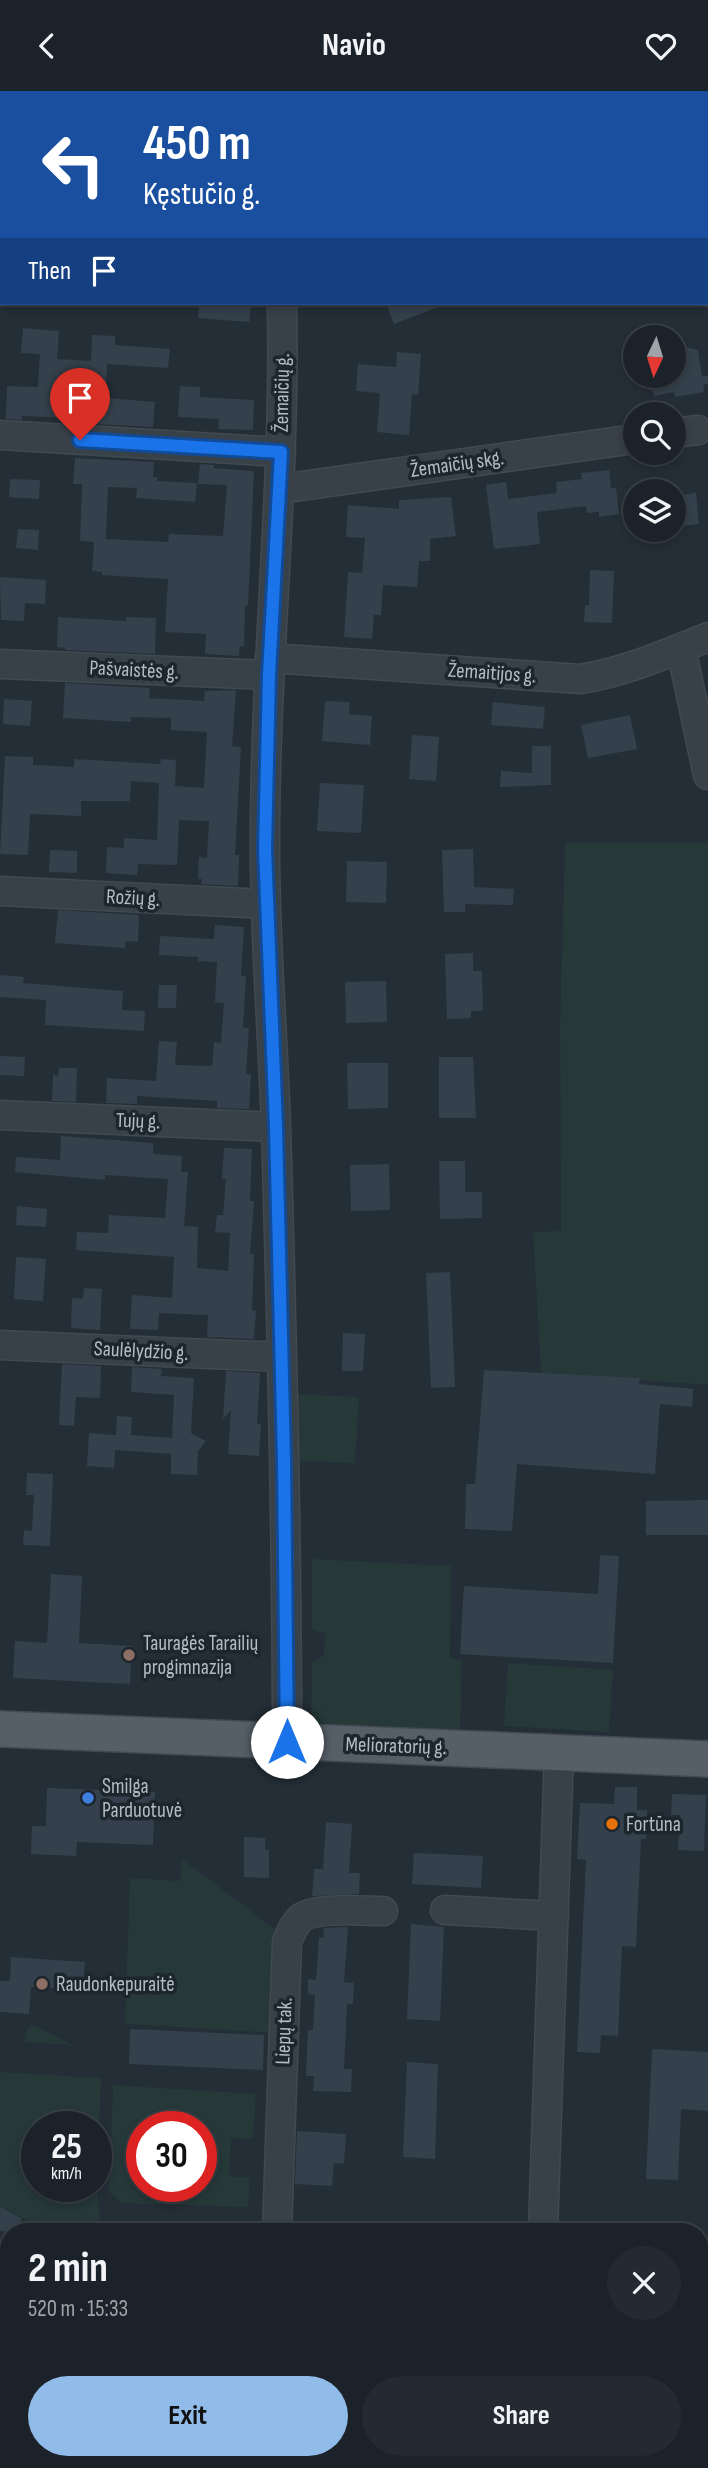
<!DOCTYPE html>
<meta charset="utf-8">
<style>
:root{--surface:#1b2229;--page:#242a31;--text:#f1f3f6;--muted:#a0a4a8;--line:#393f46;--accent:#91bcea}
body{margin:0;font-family:"Sofia Sans Condensed",sans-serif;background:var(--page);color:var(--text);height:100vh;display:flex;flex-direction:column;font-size:26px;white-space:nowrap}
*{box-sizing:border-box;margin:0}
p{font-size:23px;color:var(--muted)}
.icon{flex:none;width:38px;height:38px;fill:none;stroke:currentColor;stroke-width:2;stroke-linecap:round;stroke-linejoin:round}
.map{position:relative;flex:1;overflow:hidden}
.sheet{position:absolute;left:0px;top:2132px;width:709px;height:247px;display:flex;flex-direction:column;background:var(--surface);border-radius:28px 28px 0 0;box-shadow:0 4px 10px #0003,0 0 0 2px var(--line)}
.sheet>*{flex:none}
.top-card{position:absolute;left:0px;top:0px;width:709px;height:214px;box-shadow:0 4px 10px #0003,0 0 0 2px var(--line);background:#1a4fa0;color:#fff;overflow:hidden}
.needle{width:46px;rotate:184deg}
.fabs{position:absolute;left:623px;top:234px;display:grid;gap:14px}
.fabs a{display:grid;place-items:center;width:63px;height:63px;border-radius:50%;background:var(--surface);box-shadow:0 4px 10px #0003,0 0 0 2px var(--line);font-size:35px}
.speed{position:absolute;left:21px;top:2020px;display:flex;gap:14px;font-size:35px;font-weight:700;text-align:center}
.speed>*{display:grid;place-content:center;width:91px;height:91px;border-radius:50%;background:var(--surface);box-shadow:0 4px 10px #0003,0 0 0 2px var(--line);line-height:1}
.speed small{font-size:18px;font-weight:400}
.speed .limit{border:10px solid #d22;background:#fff;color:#111}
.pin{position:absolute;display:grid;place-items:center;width:60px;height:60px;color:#fff;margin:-72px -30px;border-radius:50% 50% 50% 0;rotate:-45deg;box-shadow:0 0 7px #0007}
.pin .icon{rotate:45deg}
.me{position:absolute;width:77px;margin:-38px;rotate:0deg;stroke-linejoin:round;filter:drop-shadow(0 0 5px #0008)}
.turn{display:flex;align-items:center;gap:24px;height:147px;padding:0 28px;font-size:32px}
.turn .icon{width:91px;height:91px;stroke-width:2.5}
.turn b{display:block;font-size:49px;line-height:60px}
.then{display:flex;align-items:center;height:66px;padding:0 28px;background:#0003;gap:14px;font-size:26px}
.round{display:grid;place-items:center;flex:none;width:74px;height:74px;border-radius:37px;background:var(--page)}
.summary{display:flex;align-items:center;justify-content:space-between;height:119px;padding:0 28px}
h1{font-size:42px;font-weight:700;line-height:52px}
.action{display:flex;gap:14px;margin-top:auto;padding:14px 28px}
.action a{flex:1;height:80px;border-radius:42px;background:var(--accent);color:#111;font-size:28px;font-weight:700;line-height:80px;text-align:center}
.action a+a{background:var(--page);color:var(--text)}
header{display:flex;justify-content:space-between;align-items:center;height:91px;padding:0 28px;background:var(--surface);font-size:32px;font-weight:700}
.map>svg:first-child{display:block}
.green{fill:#263838;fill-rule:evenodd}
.water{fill:#192634}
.building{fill:#34404b}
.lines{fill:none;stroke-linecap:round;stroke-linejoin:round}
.minor-casing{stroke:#414951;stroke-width:31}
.major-casing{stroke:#414951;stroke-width:38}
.minor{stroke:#384048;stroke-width:28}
.major{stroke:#565f68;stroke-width:35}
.route-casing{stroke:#114b97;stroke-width:18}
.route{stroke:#1a73e8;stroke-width:12}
.education-dot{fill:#8d6e63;stroke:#1d252d;stroke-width:2.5}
.shop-dot{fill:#3f7fe0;stroke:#1d252d;stroke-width:2.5}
.food-dot{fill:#e8710a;stroke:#1d252d;stroke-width:2.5}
.labels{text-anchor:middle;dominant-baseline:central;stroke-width:7;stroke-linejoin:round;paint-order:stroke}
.street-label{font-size:21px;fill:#b3bbc4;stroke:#1d252d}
.poi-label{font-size:21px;fill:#b3bbc4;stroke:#1d252d;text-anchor:start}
</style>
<header><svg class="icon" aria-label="back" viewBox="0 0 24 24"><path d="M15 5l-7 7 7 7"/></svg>Navio<svg class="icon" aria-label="heart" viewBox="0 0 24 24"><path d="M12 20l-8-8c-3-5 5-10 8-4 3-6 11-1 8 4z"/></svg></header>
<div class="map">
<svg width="708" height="2377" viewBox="0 0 708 2377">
<rect width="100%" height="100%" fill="#242e37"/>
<path class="green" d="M 271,0 L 708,0 L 708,79 L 707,2 Z
M 565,752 L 708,752 L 708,1294 L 541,1282 L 533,1141 L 561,1140 L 560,936 Z
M 296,1303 L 359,1306 L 355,1372 L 299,1370 Z
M 312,1468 L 451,1475 L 450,1567 L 462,1569 L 460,1640 L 311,1635 L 312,1572 L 324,1564 L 325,1543 L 312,1538 Z
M 508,1572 L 613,1579 L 609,1641 L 504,1635 Z
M 182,1768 L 284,1845 L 278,1942 L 125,1933 L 130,1787 L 180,1790 Z
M 33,1934 L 73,1954 L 25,1951 L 27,1937 Z
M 0,1981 L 101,1987 L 97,2100 L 101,2140 L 43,2140 L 0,2114 ZM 37,2035 L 96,2035 L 96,2095 L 37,2095 Z
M 113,1994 L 256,2003 L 253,2048 L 231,2047 L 229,2085 L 250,2087 L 248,2116 L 122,2112 L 109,2100 ZM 201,2035 L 201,2095 L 142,2095 L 142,2035 Z"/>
<path class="water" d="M 574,2370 L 625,2370 L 625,2377 L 573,2377 Z"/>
<path class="building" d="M 199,212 L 251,212 L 249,231 L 198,227 Z
M 386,212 L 446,212 L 446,213 L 394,233 Z
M 23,237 L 59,240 L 57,268 L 91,270 L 92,244 L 115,245 L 115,254 L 170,258 L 168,277 L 107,273 L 106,307 L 155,311 L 153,336 L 75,332 L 75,327 L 22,325 L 22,329 L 6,328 L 7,295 L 38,296 L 40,263 L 21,262 Z
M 674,253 L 698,259 L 702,285 L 708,285 L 708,293 L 703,294 L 704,301 L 675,306 L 674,301 L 654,305 L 648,285 L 674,285 Z
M 397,261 L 421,263 L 418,304 L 412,303 L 409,344 L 377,341 L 380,302 L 356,300 L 358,273 L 396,276 Z
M 180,295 L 200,296 L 200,306 L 254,309 L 253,339 L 218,338 L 219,328 L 178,326 Z
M 75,367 L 154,371 L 153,386 L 157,386 L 157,390 L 197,392 L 195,411 L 136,407 L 137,397 L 108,396 L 106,448 L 168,451 L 169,443 L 223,445 L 227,394 L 198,393 L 200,373 L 214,374 L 214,377 L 254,380 L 248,515 L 245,514 L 244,555 L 240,555 L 239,565 L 205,563 L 206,543 L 165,541 L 168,488 L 102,484 L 102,481 L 92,480 L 94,451 L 80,450 L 82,393 L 73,393 Z
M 609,379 L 611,397 L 616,397 L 619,423 L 599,426 L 599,421 L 587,422 L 586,415 L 537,421 L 540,453 L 494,458 L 486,394 L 506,391 L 508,408 L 557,402 L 556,391 L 582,388 L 581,382 Z
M 10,388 L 40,389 L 39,408 L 9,406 Z
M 696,402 L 699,433 L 674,436 L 674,405 Z
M 451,406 L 456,445 L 430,448 L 430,470 L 419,470 L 417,496 L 383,494 L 381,524 L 374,524 L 372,548 L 344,546 L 348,481 L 362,482 L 365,447 L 346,446 L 348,414 L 399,418 L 399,409 Z
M 18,438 L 39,439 L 38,459 L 16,457 Z
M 590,479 L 614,480 L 612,532 L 584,531 L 585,514 L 589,514 Z
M 0,486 L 46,489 L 45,513 L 25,512 L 24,530 L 1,529 Z
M 58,526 L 126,530 L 126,526 L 156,527 L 155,563 L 65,559 L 65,557 L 57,556 Z
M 65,592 L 150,597 L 149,607 L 204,610 L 205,600 L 236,599 L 232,655 L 241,656 L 235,764 L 239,764 L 238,795 L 201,793 L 202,788 L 198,788 L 199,766 L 207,767 L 209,730 L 179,729 L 177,774 L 138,773 L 137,784 L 106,782 L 107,756 L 124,757 L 124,747 L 157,749 L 159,692 L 131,690 L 130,710 L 81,710 L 81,725 L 30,723 L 28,764 L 0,763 L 5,665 L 33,666 L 33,674 L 74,676 L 74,668 L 160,673 L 161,668 L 176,669 L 175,695 L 204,697 L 207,641 L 171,639 L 171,627 L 131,626 L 131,631 L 63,627 Z
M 4,608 L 32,610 L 30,635 L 3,633 Z
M 325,610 L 350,611 L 349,623 L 372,625 L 370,654 L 322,650 Z
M 493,611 L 545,616 L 543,638 L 491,634 Z
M 630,624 L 637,658 L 588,667 L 581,634 Z
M 412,644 L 439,646 L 436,690 L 409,688 Z
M 532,655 L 551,655 L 551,694 L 500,696 L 501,680 L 532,682 Z
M 320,692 L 364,694 L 361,742 L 317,740 Z
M 473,758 L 474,796 L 514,798 L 513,814 L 465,813 L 465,821 L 444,821 L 442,759 Z
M 50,759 L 77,760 L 77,782 L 49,781 Z
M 347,770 L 387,771 L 386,812 L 346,811 Z
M 58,819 L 139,824 L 138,851 L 125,850 L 125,857 L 55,852 Z
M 215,834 L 244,836 L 241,885 L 246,885 L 243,937 L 249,937 L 246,983 L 251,983 L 249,1018 L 217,1017 L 217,1010 L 137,1005 L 137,1013 L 106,1012 L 107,987 L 156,990 L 159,950 L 177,951 L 175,974 L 212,975 L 214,951 L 221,952 L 224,912 L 215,911 L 217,871 L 198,870 L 198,866 L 159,864 L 160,845 L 214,848 Z
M 473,862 L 473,880 L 482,880 L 483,920 L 471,920 L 471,927 L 447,928 L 445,863 Z
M 0,884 L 24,886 L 23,892 L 123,900 L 122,919 L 145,920 L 144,940 L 45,934 L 46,909 L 0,906 Z
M 386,890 L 387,931 L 346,932 L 345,891 Z
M 159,894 L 177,894 L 176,917 L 158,917 Z
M 0,965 L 25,966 L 24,985 L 0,984 Z
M 439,966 L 473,966 L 476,1027 L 439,1027 Z
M 347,972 L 388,972 L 388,1017 L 348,1018 Z
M 59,977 L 77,977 L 76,1011 L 52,1010 L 53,984 L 58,985 Z
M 61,1045 L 153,1052 L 153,1063 L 182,1065 L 181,1081 L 188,1081 L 184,1135 L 198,1136 L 197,1177 L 228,1180 L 230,1142 L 215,1141 L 217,1124 L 223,1124 L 226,1088 L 222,1088 L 224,1057 L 252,1058 L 250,1110 L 254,1110 L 250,1163 L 254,1163 L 252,1219 L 256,1220 L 254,1248 L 207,1246 L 208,1224 L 159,1222 L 158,1239 L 130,1238 L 132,1204 L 172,1207 L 174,1166 L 76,1159 L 77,1141 L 108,1142 L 109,1124 L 165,1127 L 168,1088 L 105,1084 L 105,1089 L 15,1081 L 16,1066 L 60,1069 Z
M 439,1070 L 465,1070 L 465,1101 L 482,1101 L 482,1127 L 440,1128 Z
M 389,1073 L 390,1119 L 351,1120 L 350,1074 Z
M 17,1115 L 47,1118 L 46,1136 L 16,1134 Z
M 16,1166 L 46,1168 L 43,1210 L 14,1208 Z
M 450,1181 L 455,1296 L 431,1297 L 426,1182 Z
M 84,1197 L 102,1198 L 100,1239 L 71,1237 L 72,1207 L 83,1208 Z
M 343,1242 L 365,1243 L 363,1280 L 342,1280 Z
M 62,1273 L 101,1275 L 100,1307 L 76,1306 L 74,1335 L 59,1334 Z
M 132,1276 L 162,1278 L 161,1285 L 194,1287 L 191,1342 L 206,1350 L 198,1360 L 197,1384 L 171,1383 L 171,1363 L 115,1359 L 114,1377 L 87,1375 L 89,1342 L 116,1344 L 117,1325 L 132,1326 L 131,1344 L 172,1347 L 174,1304 L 131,1301 Z
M 484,1279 L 640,1287 L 639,1293 L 693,1298 L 692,1316 L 660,1313 L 655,1383 L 517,1373 L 512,1440 L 465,1438 L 466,1393 L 475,1393 Z
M 226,1280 L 260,1282 L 257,1333 L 261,1333 L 259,1365 L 228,1363 L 231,1319 L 223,1328 Z
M 27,1382 L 53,1383 L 50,1455 L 23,1454 L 24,1439 L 32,1440 L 34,1404 L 26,1404 Z
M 708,1409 L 708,1444 L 646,1444 L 646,1410 Z
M 600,1464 L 619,1465 L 613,1572 L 460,1563 L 464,1495 L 598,1503 Z
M 51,1483 L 82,1485 L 79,1552 L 132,1555 L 130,1593 L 13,1587 L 15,1550 L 47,1552 Z
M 615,1696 L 637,1696 L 637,1719 L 647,1719 L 646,1748 L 641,1748 L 636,1856 L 622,1855 L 618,1945 L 601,1944 L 600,1962 L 577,1961 L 586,1769 L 577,1768 L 580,1712 L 614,1713 Z
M 47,1697 L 155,1701 L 153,1754 L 77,1751 L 76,1765 L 31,1763 L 32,1735 L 46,1735 Z
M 672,1703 L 706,1704 L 704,1760 L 678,1759 L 680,1724 L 671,1724 Z
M 326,1731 L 352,1733 L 349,1782 L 360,1782 L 359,1803 L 312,1805 L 314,1778 L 323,1778 Z
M 244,1746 L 265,1747 L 265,1759 L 269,1759 L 269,1787 L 244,1786 Z
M 414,1762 L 483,1765 L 481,1797 L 412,1793 Z
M 411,1833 L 444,1836 L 440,1930 L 407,1928 Z
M 348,1836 L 344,1891 L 354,1892 L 353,1913 L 347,1913 L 344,1978 L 352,1978 L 351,2001 L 313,2000 L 314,1985 L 306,1985 L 308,1939 L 313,1939 L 315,1904 L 308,1903 L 308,1888 L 316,1889 L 319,1846 L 323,1847 L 324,1837 Z
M 11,1866 L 85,1871 L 83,1899 L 31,1896 L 29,1923 L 0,1921 L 0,1890 L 10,1890 Z
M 130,1938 L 264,1944 L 263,1979 L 129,1973 Z
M 652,1958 L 708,1961 L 708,2020 L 681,2018 L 678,2089 L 646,2088 Z
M 407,1971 L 438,1973 L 435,2068 L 403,2066 Z
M 297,2040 L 346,2043 L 344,2073 L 334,2072 L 332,2095 L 295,2093 Z
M 0,2115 L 22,2128 L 15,2140 L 0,2140 Z"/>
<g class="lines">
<g class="minor-casing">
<path id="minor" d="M 260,0 L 260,2
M 282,212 C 286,395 264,578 265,761 C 265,853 273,944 276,1036 C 282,1241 287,1446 287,1651
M 674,342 L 698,339
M 0,344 L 281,361
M 280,398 L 635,348
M 681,557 L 708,684
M 270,567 L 580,588 C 625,581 666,563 708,546
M 0,573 L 269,584
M 0,800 L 266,813
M 0,1024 L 276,1036
M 0,1254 L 282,1266
M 445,1819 L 554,1825
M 277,2140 L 287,1851 C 291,1842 293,1834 301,1827 C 315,1816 364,1820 383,1820
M 543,2140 L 559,1661
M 0,2226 L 9,2231
M 536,2377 L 537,2370"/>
</g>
<g class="major-casing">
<path id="major" d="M 0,1638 L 708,1668"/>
</g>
<use href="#minor" class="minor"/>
<use href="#major" class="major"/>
</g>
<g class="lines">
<g class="route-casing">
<path id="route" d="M 80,349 L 281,361 L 269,584 L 265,758 L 276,1036 L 284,1369 L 287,1651"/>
</g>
<use href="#route" class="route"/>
</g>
<g class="education-dot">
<circle cx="129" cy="1564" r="7"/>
<circle cx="42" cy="1893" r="7"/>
</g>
<circle class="shop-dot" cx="88" cy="1707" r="7"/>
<circle class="food-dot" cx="612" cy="1733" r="7"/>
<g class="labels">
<g class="street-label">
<text transform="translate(282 302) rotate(-89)">Žemaičių g.</text>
<text transform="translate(457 373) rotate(-8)">Žemaičių skg.</text>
<text transform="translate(134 579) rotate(3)">Pašvaistės g.</text>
<text transform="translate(492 582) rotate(4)">Žemaitijos g.</text>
<text transform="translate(133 807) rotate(3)">Rožių g.</text>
<text transform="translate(138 1030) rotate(2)">Tujų g.</text>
<text transform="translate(141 1260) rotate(3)">Saulėlydžio g.</text>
<text transform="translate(396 1655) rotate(2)">Melioratorių g.</text>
<text transform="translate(284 1940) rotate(-88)">Liepų tak.</text>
</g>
<g class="poi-label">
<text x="143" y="1552">Tauragės Tarailių<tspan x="143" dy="24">progimnazija</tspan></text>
<text x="102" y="1695">Smilga<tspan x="102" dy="24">Parduotuvė</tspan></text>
<text x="626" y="1733">Fortūna</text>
<text x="56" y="1893">Raudonkepuraitė</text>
</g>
</g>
</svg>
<div class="fabs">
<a><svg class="needle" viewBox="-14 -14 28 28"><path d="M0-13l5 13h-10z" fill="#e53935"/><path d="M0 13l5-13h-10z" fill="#a0a4a8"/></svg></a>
<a><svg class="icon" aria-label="search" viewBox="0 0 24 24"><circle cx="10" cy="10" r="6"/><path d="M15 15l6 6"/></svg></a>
<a><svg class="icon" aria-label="layers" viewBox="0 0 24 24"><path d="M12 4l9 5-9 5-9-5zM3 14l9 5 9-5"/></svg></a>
</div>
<div class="speed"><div>25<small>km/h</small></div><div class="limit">30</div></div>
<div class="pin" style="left:80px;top:349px;background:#d93025"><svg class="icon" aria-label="arrive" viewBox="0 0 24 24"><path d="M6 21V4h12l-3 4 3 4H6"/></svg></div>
<svg class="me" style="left:287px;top:1651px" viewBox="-20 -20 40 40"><circle r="19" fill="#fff"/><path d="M0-13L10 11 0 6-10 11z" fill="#1a73e8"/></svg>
<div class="top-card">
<div class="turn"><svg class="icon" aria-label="left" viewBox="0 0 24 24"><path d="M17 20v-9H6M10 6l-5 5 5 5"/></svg><div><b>450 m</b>Kęstučio g.</div></div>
<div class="then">Then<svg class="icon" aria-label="arrive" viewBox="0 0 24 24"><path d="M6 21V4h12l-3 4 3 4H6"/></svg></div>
</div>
<section class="sheet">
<div class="summary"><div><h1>2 min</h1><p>520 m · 15:33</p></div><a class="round"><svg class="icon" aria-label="close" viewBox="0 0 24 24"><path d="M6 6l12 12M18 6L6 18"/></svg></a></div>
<div class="action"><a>Exit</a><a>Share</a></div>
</section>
</div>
